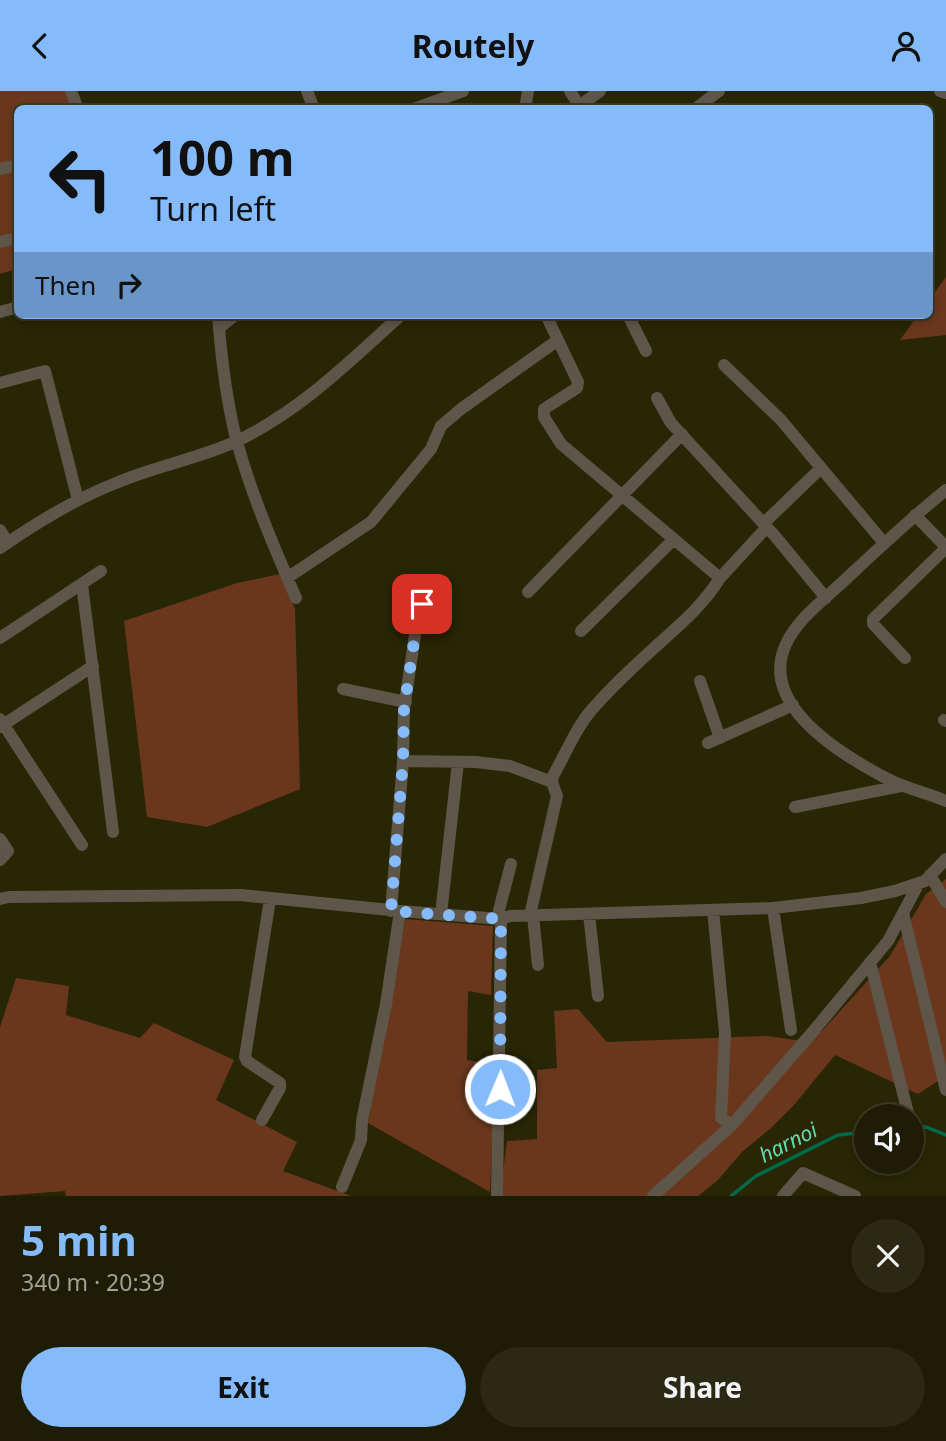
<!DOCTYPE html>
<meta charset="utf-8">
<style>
:root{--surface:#1e1c04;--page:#2b2913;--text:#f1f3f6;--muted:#a1a19a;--line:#3c3a26;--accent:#85bbfb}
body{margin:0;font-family:"Noto Sans",sans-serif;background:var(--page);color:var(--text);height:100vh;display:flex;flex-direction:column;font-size:26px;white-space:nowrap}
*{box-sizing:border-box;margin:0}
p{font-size:23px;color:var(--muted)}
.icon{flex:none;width:38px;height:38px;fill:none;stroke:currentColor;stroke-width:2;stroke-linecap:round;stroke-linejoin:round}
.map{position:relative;height:1105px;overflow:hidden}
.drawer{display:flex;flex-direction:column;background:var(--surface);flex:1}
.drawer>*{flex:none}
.guide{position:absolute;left:14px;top:14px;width:919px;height:214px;border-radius:10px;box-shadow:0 4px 10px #0003,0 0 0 2px var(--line);background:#85bbfb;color:#111;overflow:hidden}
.tools{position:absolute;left:854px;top:1013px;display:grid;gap:14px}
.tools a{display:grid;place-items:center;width:70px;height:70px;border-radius:50%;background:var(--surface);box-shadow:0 4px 10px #0003,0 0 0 2px var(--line);font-size:35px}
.pin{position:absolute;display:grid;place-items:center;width:60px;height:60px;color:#fff;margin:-30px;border-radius:14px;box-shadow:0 4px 10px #0006}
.me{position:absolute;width:77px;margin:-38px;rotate:1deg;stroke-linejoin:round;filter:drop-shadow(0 0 5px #0008)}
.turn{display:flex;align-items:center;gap:24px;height:147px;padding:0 21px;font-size:32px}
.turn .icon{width:91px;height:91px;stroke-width:2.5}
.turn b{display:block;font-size:49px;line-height:60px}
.then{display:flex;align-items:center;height:66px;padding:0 21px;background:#0003;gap:14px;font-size:26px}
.round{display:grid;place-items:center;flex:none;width:74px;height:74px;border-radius:37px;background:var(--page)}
.overview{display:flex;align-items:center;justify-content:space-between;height:119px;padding:0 21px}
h1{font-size:42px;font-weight:700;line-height:52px;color:var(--accent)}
.button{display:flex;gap:14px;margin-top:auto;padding:14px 21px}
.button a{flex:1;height:80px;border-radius:42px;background:var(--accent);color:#111;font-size:28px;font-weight:700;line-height:80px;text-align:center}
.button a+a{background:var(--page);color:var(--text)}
header{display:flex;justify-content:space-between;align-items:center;height:91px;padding:0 21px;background:var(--accent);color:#111;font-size:32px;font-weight:700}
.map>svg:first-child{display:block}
.green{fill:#6a371d}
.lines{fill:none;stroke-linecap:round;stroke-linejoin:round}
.stream{stroke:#006b4b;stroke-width:3.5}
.street{stroke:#5f564a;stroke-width:12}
.route{stroke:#85bbfb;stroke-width:12;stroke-dasharray:0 21.6}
.labels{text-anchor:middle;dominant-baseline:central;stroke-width:7;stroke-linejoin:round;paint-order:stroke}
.water-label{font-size:21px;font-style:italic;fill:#63dbab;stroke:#282605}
</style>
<header><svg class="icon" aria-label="back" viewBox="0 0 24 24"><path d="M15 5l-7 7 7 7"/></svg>Routely<svg class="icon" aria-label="person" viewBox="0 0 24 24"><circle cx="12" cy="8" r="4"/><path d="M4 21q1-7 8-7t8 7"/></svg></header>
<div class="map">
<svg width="946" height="1105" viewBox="0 0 946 1105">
<rect width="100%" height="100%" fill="#282605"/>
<path class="green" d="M 0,0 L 69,0 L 73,17 L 18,18 L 17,178 L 0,183 Z
M 946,186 L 946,244 L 900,249 L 918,224 L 929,224 L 929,209 Z
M 280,483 L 295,518 L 300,698 L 207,736 L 147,726 L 124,530 L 237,492 Z
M 946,788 L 946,985 L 918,1003 L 835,964 L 794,1014 L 771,1037 L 742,1061 L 717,1090 L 698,1105 L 500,1105 L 507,1050 L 537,1048 L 537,979 L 557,977 L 554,920 L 578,918 L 607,951 L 767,945 L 802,950 L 822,940 L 890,865 L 926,803 Z
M 405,828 L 493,835 L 491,904 L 468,900 L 467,969 L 495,973 L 490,1101 L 368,1032 Z
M 16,887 L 69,895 L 66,924 L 140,947 L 154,932 L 234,969 L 216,1009 L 297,1051 L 283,1080 L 351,1105 L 66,1105 L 65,1100 L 0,1105 L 0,936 Z"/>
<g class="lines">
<path class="stream" d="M 912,1037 L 926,1036 L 946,1044
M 731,1105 L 756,1085 L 838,1044 L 866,1041"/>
<path class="street" d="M 71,0 L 78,18
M 307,0 L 314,18
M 570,0 L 581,18
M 940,0 L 946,2
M 579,15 L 600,0
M 414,18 L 463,0
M 525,18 L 528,0
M 695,18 L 719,0
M 0,78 L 18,74
M 0,151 L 18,147
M 0,221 L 18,216
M 218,224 C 221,264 227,313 237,351 C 252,405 274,456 296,507
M 546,224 L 578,291 L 577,297 L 544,318 L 544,326 L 561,353 L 720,487 L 767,436
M 628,224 L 646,260
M 219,237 L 235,224
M 724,274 L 781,329 L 884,452
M 0,292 L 45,280 L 78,409
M 657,307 L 671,332 L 775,445 L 826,507
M 946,399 C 911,427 879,457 847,487 C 826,507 798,527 786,553 C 758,613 839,662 882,685 C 902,697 925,701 946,710
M 915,424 L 946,456
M 764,432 L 821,377
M 0,439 L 8,452
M 0,457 C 36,432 75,408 116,392 C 155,375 198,368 237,350 C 300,320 349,271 401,224
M 287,487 L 371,431 L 431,358 L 441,335 L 461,318 L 558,249
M 82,493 L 113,741
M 528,501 L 682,343
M 581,540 L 674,448
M 0,547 L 101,480
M 905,567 L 873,533 L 873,528 L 946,457
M 700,590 L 720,647
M 343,598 L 406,611
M 0,628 L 82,754
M 944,629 L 946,630
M 0,636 L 93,575
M 708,652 L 793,614
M 403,670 L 476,671 L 510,675 L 552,691
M 795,716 L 901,695
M 0,748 L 8,760 L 0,769
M 930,784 L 946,811
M 0,808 L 9,806 L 240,804 L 400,820
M 773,817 L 791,939
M 713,819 L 725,942 L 721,1027 L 732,1034
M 391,820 L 403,670 L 404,618 L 416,537 L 428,490
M 903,822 L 946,999
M 441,823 L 458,671
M 589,823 L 598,905
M 530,824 L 557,705 L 552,691 L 553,685 C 566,662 577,634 595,615 C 613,595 633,576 653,558 C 679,534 701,517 720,487
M 533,824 L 538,874
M 870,871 L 909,1026
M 262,1029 L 280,997 L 280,992 L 247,970 L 245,966 L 270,808
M 342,1096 L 361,1049 L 362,1030 L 386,913 L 400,820 L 501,828 L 499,819 L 511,773
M 497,1105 L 501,828 L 510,825 L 773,817 L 861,807 L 895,800 L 925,790 L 946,768
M 653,1105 L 732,1034 L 816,937 L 888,850 L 919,792
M 783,1105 L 803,1082 L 855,1105"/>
</g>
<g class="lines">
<path class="route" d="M 422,513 L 416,537 L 404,618 L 403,670 L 391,820 L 501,828 L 500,998"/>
</g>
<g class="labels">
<g class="water-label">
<text transform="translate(788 1051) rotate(-27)">harnoi</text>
</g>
</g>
</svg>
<div class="tools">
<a><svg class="icon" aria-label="sound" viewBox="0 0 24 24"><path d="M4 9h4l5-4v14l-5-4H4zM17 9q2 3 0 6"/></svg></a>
</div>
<div class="pin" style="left:422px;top:513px;background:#d93025"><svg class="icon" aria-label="arrive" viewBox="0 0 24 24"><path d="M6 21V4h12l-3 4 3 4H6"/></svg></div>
<svg class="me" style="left:500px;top:998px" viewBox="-20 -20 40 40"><circle r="17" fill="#85bbfb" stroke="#fff" stroke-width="3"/><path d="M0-11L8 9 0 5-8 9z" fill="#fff"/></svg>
<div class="guide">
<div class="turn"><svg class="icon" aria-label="left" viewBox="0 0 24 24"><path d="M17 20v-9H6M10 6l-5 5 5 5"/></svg><div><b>100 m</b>Turn left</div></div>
<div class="then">Then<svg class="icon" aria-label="right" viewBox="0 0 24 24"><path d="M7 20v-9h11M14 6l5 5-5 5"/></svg></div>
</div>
</div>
<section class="drawer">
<div class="overview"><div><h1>5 min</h1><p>340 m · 20:39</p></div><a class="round"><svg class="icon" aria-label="close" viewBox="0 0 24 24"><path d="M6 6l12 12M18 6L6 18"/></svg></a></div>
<div class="button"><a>Exit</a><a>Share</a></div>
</section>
